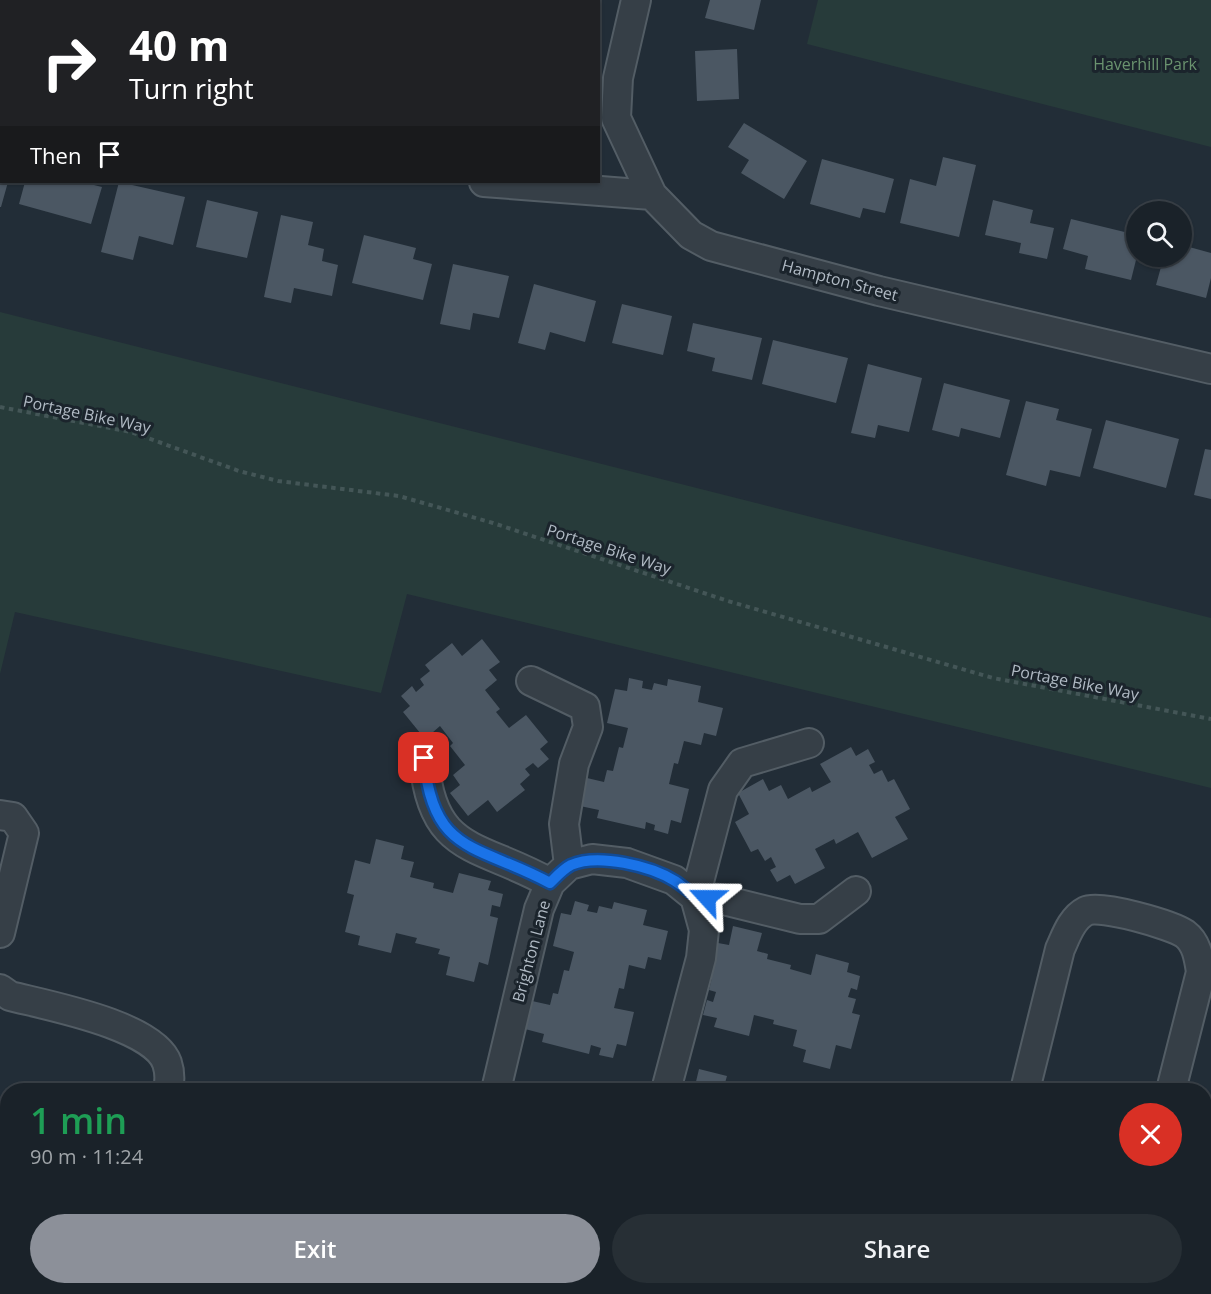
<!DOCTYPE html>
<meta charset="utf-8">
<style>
:root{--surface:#1a2229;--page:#272f35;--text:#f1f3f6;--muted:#9fa4a8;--line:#383f46;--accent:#8c9099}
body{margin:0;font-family:"Open Sans",sans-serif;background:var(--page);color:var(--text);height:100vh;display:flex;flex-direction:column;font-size:22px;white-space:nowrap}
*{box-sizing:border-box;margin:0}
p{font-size:20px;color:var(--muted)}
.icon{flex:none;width:33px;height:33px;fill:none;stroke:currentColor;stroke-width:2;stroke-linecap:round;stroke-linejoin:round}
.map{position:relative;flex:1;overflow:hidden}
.sheet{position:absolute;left:0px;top:1083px;width:1212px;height:212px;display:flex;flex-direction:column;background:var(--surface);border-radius:24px 24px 0 0;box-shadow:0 2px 4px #0004,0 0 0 2px var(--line)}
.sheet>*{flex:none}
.banner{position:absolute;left:0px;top:0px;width:600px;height:183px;box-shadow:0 2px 4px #0004,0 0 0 2px var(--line);background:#202124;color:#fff;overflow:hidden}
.tools{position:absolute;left:1126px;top:201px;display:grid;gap:12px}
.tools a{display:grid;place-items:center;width:66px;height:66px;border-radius:50%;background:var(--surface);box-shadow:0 2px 4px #0004,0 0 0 2px var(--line);font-size:30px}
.pin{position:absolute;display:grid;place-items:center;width:51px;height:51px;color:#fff;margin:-26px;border-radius:12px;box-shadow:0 3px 9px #0006}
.me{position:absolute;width:66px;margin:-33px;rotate:294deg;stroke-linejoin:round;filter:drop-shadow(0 0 4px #0008)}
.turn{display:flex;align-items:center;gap:21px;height:126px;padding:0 30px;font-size:27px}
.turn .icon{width:78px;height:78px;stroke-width:2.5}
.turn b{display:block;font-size:42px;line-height:51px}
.then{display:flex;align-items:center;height:57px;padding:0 30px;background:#0003;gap:12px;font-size:22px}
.round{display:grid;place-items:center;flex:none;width:63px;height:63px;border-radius:32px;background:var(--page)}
.head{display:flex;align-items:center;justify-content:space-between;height:102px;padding:0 30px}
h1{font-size:36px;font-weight:600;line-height:45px;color:#1e9e55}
.button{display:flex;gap:12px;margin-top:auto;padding:12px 30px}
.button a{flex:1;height:69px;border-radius:36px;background:var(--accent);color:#fff;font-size:24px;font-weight:600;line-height:69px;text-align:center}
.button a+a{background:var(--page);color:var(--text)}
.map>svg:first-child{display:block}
.green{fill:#273b3a}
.building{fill:#4b5763}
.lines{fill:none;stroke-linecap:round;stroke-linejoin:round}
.minor-casing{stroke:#535d65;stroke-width:32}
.path{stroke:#445657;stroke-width:4;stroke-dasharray:4.5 4.5;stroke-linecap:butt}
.minor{stroke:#363f47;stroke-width:28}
.route-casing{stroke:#114b97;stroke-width:15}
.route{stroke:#1a73e8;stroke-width:10}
.labels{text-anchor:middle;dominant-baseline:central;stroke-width:6;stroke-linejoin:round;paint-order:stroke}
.park-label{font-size:16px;fill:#6a936f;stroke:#1b242c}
.street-label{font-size:16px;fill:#b0bac4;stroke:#1b242c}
</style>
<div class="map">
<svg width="1211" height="1294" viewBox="0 0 1211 1294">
<rect width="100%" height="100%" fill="#222d37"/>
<path class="green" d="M 818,0 L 1211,0 L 1211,147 L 807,44 Z
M 0,312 L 1211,618 L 1211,788 L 407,594 L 381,693 L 15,612 L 0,674 Z"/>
<path class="building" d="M 710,0 L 761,0 L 754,30 L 705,18 Z
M 737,49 L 739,99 L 697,101 L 695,51 Z
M 744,123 L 807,161 L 784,199 L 741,173 L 749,160 L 728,147 Z
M 943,157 L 976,165 L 959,237 L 900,223 L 910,179 L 936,186 Z
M 822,159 L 894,179 L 885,213 L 863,208 L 860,218 L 810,204 Z
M 0,182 L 8,182 L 1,207 L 0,207 Z
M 25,182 L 82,182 L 102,187 L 91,224 L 19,204 Z
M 119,182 L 185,197 L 173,245 L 139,236 L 133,260 L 101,252 Z
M 207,200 L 258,212 L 247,258 L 196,247 Z
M 993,200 L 1033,210 L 1030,223 L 1054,228 L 1047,259 L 1019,253 L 1021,243 L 985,235 Z
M 281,215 L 313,222 L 308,245 L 324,249 L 322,261 L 338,265 L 332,296 L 294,288 L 291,303 L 264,297 Z
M 1071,219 L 1137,235 L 1137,256 L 1131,280 L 1085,269 L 1088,256 L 1063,249 Z
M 364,235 L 416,248 L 413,259 L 432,264 L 423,300 L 352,283 Z
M 1182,245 L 1211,253 L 1211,278 L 1206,298 L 1156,285 L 1164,256 L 1182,256 Z
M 453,264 L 509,276 L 499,318 L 473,313 L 470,330 L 440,324 Z
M 534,284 L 596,301 L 585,342 L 550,332 L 545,350 L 518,343 Z
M 622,304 L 672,316 L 663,355 L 612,343 Z
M 693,323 L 762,338 L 752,380 L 712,371 L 715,358 L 687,351 Z
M 773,340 L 848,358 L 836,403 L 762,384 Z
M 868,364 L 922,378 L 909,432 L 878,425 L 875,438 L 851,433 Z
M 944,383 L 1010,400 L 1000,438 L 961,428 L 959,437 L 932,430 Z
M 1026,401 L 1059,409 L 1056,420 L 1092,429 L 1080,477 L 1050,470 L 1046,486 L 1006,475 Z
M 1106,420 L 1179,439 L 1166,488 L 1093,468 Z
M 1205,449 L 1211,450 L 1211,499 L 1194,495 Z
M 482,639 L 500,662 L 489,670 L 497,680 L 485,690 L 500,709 L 496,712 L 509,728 L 526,715 L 548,742 L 540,749 L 549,759 L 538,768 L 533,763 L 525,769 L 530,775 L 520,784 L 525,790 L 497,812 L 488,800 L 468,816 L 450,793 L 460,785 L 453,775 L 465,765 L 450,746 L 453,743 L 440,726 L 425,739 L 403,712 L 410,706 L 401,696 L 412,686 L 416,692 L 424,685 L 420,679 L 430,671 L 425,665 L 452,643 L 462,656 Z
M 629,678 L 643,681 L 642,688 L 652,690 L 654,683 L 667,686 L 668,679 L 701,686 L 698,702 L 723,708 L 716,736 L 704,733 L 701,745 L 684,741 L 678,764 L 674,763 L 669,784 L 689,789 L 681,823 L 671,820 L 668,834 L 654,830 L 655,825 L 646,822 L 645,829 L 597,818 L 599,810 L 580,806 L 587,778 L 604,782 L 607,770 L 613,771 L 619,747 L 623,748 L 628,728 L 607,723 L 615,689 L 627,691 Z
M 851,747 L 856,756 L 868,749 L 875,762 L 869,765 L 874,774 L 882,770 L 888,782 L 894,779 L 910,809 L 895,817 L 908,839 L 872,858 L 858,832 L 836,844 L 834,839 L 815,849 L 825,868 L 795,884 L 790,875 L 777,882 L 770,870 L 776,867 L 771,857 L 765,861 L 758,849 L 751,852 L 735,822 L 749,814 L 738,793 L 763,779 L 769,791 L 781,785 L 788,799 L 810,787 L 812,792 L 831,782 L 820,764 Z
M 376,839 L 404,846 L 401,859 L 414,862 L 410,877 L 434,883 L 433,888 L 453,893 L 459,873 L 491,881 L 488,890 L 503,894 L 500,907 L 492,905 L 490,916 L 498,918 L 488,965 L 479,962 L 474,982 L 446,975 L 450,957 L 438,954 L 440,949 L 415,943 L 417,938 L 396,933 L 391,953 L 358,945 L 360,936 L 345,932 L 354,895 L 347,893 L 355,860 L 370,864 Z
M 575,901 L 589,905 L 587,911 L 597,913 L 599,906 L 612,909 L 614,902 L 647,910 L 643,925 L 668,931 L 661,960 L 648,957 L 645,969 L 629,965 L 624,989 L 619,988 L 614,1008 L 634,1012 L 626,1046 L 617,1044 L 613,1058 L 599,1055 L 601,1048 L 591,1045 L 589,1054 L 542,1042 L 544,1034 L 525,1029 L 532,1001 L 550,1005 L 553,993 L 558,994 L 564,970 L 569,971 L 574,952 L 553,946 L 561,913 L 571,915 Z
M 733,926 L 762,933 L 757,951 L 768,954 L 767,959 L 791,965 L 790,969 L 811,975 L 816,954 L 849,963 L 847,972 L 860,976 L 857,990 L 851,988 L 848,997 L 856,999 L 852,1013 L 860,1015 L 851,1049 L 836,1045 L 830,1069 L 803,1062 L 806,1050 L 793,1046 L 797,1030 L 773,1024 L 774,1020 L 754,1015 L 749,1036 L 714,1027 L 717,1018 L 703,1015 L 707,1000 L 713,1002 L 716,992 L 709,990 L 712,978 L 709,977 L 718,943 L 729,945 Z
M 699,1069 L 727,1076 L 723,1090 L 694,1090 Z
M 619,1287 L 765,1287 L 776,1292 L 617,1294 Z"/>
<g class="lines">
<g class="minor-casing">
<path id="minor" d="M 636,0 L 618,78 L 616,118 L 652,195
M 0,83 L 2,83
M 484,182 L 652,195 L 691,235 L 711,246 L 879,291 L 1211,369
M 531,681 L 585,707 L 588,727 L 574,764 L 564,824 L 569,865
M 809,743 L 742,763 L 723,790 L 695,897 L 719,899 L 800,919 L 819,919 L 856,891
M 424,758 C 431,855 479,843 550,883
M 0,815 L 13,817 L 24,833 L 0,933
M 0,989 L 10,996 C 45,1005 154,1025 167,1063 C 170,1072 170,1081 168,1090
M 496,1090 L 539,909 L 550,883 L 569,865 L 592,859 L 627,863 L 674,880 L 695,897 L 704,930 L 701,958 L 666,1090
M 1025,1090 L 1060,949 C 1066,936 1072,918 1086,911 C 1100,904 1172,925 1185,934 C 1197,943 1199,959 1201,972 L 1171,1090
M 137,1294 L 139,1287
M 448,1294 L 450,1287
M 497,1294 L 498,1287
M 963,1294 L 966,1287"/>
</g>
<path class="path" d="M 0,407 L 131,432 L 239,471 L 278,481 L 399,496 L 493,523 L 728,601 L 993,678 L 1211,719"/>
<use href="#minor" class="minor"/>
</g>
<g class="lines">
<g class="route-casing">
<path id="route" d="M 424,758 C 432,855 478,844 550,883 C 556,877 563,869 571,865 C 598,853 651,866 675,881 C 687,889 692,896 707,898"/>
</g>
<use href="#route" class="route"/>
</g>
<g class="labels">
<g class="park-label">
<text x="1145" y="64">Haverhill Park</text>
</g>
<g class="street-label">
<text transform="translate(840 280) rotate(15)">Hampton Street</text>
<text transform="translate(87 414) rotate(12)">Portage Bike Way</text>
<text transform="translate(609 549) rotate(18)">Portage Bike Way</text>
<text transform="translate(1075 682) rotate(11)">Portage Bike Way</text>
<text transform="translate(531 951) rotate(-75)">Brighton Lane</text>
</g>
</g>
</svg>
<div class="tools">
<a><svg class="icon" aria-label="search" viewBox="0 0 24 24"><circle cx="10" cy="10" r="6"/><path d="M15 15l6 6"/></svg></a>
</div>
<div class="pin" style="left:424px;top:758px;background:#d93025"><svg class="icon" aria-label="arrive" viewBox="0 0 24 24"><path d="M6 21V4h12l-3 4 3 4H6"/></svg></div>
<svg class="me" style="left:707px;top:898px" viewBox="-20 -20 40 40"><path d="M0-17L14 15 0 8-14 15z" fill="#1a73e8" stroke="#fff" stroke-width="4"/></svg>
<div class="banner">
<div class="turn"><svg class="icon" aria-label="right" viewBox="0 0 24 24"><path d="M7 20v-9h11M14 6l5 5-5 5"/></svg><div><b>40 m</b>Turn right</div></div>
<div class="then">Then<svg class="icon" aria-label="arrive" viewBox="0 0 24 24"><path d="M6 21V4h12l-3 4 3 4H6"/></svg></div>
</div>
<section class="sheet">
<div class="head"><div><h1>1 min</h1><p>90 m · 11:24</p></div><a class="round" style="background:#d93025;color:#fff"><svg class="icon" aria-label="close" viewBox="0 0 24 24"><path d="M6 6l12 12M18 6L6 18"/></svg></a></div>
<div class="button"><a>Exit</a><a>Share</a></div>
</section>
</div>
